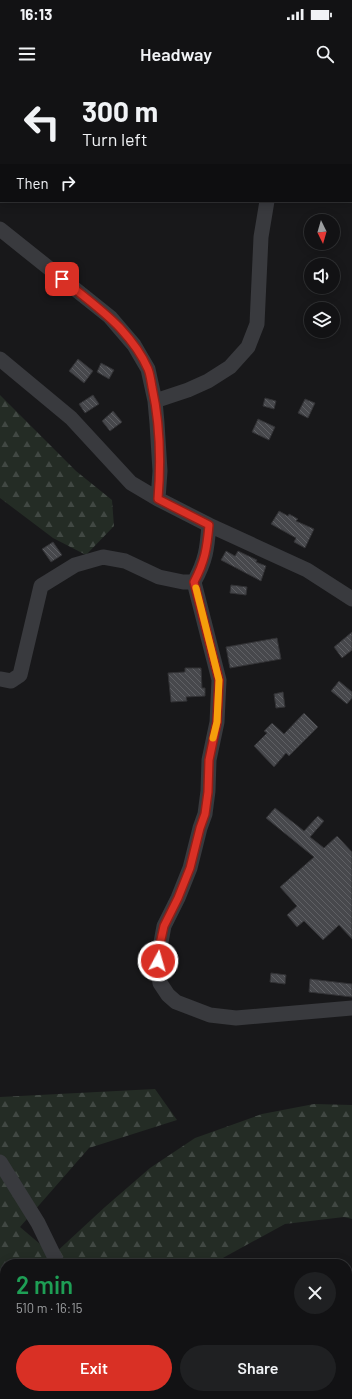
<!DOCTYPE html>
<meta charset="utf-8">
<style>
:root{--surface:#121214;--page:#1f2022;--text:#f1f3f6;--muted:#9c9ea0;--line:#313234;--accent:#d93025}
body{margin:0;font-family:Barlow,sans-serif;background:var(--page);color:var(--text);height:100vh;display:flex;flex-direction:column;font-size:15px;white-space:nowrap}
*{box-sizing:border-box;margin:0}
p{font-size:13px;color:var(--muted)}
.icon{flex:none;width:22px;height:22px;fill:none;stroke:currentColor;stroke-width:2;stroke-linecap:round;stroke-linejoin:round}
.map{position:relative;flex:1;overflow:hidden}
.details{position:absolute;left:0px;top:1179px;width:352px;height:140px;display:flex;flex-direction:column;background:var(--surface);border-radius:16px 16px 0 0;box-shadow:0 2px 10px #0003,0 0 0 1px var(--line)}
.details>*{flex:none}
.top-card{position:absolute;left:0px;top:0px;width:352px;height:122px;box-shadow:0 2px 10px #0003,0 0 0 1px var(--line);background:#121214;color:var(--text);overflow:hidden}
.needle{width:26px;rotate:175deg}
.controls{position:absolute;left:304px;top:134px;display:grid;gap:8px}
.controls a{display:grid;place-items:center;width:36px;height:36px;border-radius:50%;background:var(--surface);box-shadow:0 2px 10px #0003,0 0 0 1px var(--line);font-size:20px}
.pin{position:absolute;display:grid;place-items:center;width:34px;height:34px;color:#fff;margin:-17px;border-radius:8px;box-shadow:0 2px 6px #0006}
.me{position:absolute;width:44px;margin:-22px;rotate:6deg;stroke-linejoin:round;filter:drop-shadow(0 0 3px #0008)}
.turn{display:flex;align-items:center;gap:14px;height:84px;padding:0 16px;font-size:18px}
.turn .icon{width:52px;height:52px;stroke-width:2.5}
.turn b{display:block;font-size:28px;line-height:34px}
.then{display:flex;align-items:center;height:38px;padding:0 16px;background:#0003;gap:8px;font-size:15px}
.round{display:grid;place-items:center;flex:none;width:42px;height:42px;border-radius:21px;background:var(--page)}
.overview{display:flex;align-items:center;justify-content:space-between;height:68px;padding:0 16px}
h1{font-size:24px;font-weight:600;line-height:30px;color:#1e9e55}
.primary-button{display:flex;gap:8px;margin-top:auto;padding:8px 16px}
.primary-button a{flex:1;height:46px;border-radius:24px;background:var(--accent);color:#fff;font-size:16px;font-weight:600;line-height:46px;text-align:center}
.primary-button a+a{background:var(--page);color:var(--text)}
.status{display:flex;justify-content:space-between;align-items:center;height:28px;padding:0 20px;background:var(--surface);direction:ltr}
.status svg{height:11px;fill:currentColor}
header{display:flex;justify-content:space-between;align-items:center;height:52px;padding:0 16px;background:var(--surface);font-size:18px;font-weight:600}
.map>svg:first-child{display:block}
.forest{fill:url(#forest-firs)}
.building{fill:url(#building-back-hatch);stroke:#323235}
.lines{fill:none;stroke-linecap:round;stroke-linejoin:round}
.minor{stroke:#393a3e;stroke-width:15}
.route-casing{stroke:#8d1f18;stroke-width:10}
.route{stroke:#d93025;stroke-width:7}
.slow{stroke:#f59e0b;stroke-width:7}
</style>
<div class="status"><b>16:13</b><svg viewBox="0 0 49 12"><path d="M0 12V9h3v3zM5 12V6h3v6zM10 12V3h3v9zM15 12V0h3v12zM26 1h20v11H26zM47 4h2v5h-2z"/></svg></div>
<header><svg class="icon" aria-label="menu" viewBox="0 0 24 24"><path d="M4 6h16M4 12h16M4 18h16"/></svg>Headway<svg class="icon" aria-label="search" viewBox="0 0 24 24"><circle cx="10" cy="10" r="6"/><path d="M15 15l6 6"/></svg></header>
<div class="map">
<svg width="352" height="1319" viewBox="0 0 352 1319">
<defs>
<pattern id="forest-firs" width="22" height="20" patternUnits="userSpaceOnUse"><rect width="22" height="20" fill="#242c25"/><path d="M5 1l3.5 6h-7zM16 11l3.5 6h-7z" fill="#414843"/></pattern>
<pattern id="building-back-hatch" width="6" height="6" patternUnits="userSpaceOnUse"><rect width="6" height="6" fill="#47484c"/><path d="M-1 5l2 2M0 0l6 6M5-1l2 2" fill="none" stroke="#5f6064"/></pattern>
</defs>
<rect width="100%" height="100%" fill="#18181a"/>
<path class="forest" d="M 50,0 L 352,0 L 352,39 L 351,40 L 351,1 L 51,1 Z
M 0,315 L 76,391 L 112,420 L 114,446 L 86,475 L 53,458 L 0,418 Z
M 155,1009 L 177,1040 L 89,1068 L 20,1147 L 53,1175 L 105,1127 L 150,1088 L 195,1058 L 262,1034 L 314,1024 L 352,1025 L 352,1139 L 344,1137 L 285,1144 L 221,1179 L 217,1184 L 5,1184 L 5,1314 L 225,1314 L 232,1319 L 0,1319 L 0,1017 Z"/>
<path class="building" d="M 78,279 L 93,291 L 84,303 L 69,291 Z
M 101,283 L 114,290 L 109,299 L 97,292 Z
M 93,315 L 99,324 L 85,333 L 79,324 Z
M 265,318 L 276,321 L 274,329 L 263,326 Z
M 305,319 L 315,323 L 308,338 L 298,333 Z
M 113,331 L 122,342 L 110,351 L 102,341 Z
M 258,339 L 275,347 L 269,360 L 252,352 Z
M 279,431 L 288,436 L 289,434 L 298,439 L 296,441 L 314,449 L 305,468 L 294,462 L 296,458 L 271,444 Z
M 53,462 L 62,475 L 51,482 L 42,469 Z
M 226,471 L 235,476 L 238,471 L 257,480 L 256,482 L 266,486 L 261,501 L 221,480 Z
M 231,505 L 247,507 L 246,515 L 230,513 Z
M 352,552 L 352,570 L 342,578 L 334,567 Z
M 277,558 L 281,579 L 230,588 L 226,567 Z
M 185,588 L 201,588 L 202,608 L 205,608 L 205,616 L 186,617 L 187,621 L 171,622 L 168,593 L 185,592 Z
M 339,601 L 352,612 L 352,618 L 347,624 L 331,611 Z
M 283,612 L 285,627 L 276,628 L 274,614 Z
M 304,633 L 318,647 L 289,676 L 286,673 L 274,687 L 254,666 L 267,653 L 264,651 L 272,643 L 284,654 Z
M 275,728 L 304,751 L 318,736 L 324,741 L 310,757 L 324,768 L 337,756 L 352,772 L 352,859 L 339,845 L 323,860 L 304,841 L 297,847 L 287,835 L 297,826 L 280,807 L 314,777 L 266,738 Z
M 271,893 L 286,895 L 285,904 L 270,902 Z
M 310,899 L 352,904 L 352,917 L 309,912 Z"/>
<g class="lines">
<path class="minor" d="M 351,79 L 352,79
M 0,149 L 110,237 L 134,265 L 148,289 L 155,321 L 157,343 L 160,391 L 158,419
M 0,279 L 71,338 L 131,403 L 158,419 L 209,445 L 307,490 L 352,519
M 155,321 L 188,310 L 208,301 L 230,287 L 248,267 L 257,244 L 261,157 L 267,121
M 209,445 C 207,469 206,480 194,502 L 219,600 L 217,642 L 209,680 L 208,711 L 205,734 L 200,748 L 190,788 L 178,818 L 164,846 L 159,873 L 158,890 L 160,903 L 168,915 L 176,922 L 210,935 L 236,938 L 352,928
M 0,599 L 11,601 L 20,595 L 41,506 L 75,485 L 103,477 L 125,481 L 159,497 L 183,502 L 194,502
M 0,1082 L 38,1143 L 58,1184
M 92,1314 L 92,1319
M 283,1314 L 291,1319"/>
</g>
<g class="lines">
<g class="route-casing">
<path id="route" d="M 62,199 C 82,215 103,230 120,248 C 131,260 142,275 148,289 C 150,294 151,301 152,307 C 160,343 161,382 158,419 L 209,445 C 207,468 205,481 194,502 L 219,600 L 217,642 L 209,680 L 208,712 L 205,734 L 200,748 L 190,788 L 178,818 L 164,846 L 158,873 L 158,881"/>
</g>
<use href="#route" class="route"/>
<path class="slow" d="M 196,508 L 219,600 L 217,642 L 213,658"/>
</g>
</svg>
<div class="controls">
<a><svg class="needle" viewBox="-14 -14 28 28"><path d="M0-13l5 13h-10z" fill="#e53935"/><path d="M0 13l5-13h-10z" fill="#9c9ea0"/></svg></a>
<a><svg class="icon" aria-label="sound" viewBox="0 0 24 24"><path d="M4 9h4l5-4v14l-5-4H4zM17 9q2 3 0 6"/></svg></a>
<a><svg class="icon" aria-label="layers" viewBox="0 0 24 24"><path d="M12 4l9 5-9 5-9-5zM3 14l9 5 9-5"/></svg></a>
</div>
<div class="pin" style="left:62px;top:199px;background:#d93025"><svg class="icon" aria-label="arrive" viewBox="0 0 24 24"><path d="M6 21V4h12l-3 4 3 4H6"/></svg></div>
<svg class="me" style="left:158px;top:881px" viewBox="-20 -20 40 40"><circle r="17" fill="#d93025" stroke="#fff" stroke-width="3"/><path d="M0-11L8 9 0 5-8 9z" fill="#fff"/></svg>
<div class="top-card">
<div class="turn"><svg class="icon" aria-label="left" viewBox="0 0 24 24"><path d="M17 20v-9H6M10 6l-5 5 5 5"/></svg><div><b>300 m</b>Turn left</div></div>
<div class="then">Then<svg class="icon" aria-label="right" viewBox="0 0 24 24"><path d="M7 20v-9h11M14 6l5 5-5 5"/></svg></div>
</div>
<section class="details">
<div class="overview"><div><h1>2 min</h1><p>510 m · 16:15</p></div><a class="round"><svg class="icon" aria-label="close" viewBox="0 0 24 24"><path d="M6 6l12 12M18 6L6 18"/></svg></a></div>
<div class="primary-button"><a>Exit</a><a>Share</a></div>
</section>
</div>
